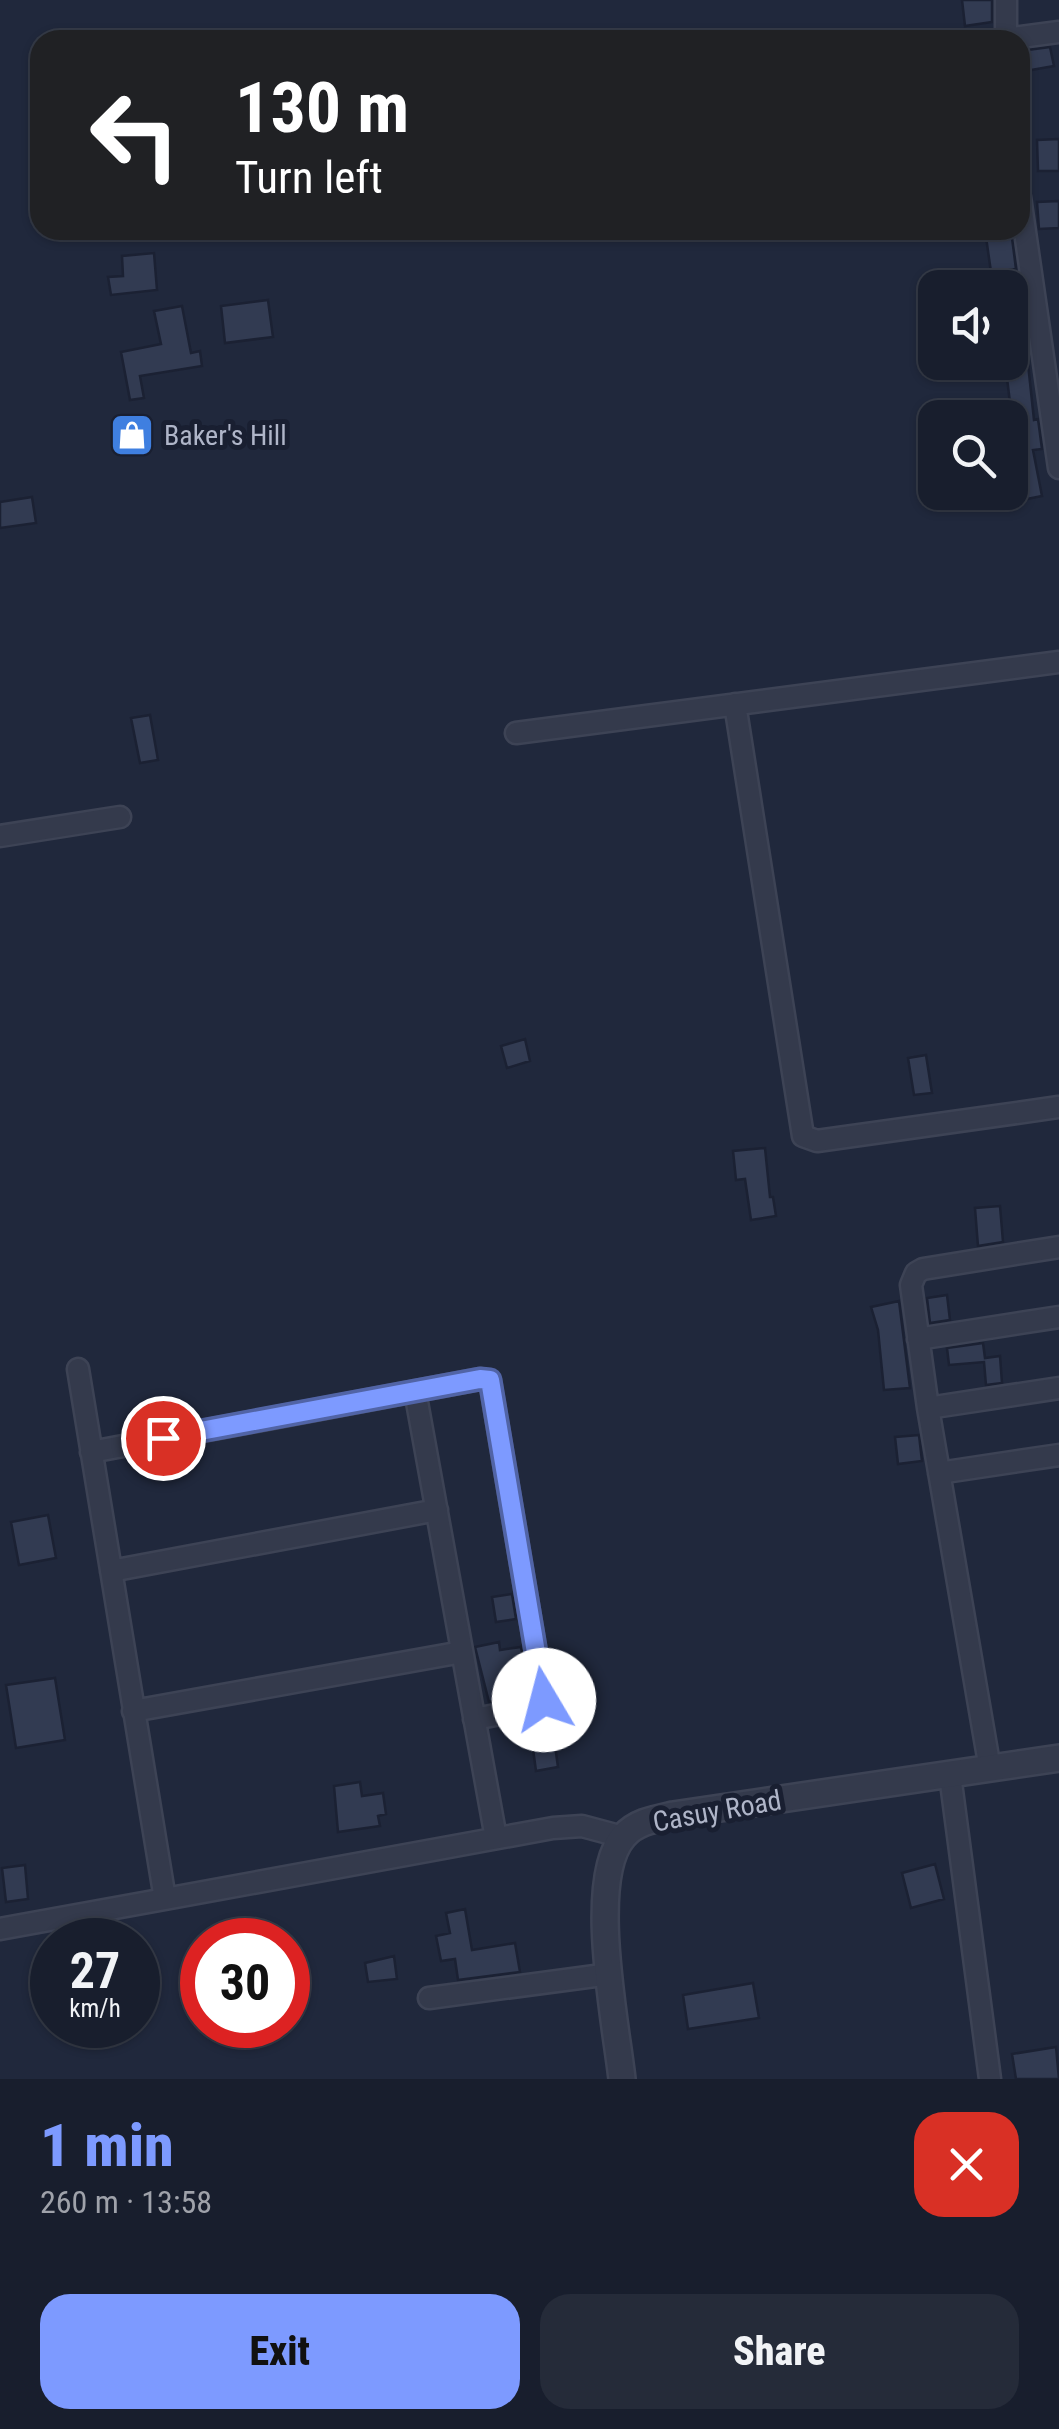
<!DOCTYPE html>
<meta charset="utf-8">
<style>
:root{--surface:#181e2d;--page:#252b39;--text:#f1f3f6;--muted:#9fa2aa;--line:#363c49;--accent:#7d9aff}
body{margin:0;font-family:"Roboto Condensed",sans-serif;background:var(--page);color:var(--text);height:100vh;display:flex;flex-direction:column;font-size:38px;white-space:nowrap}
*{box-sizing:border-box;margin:0}
p{font-size:32px;color:var(--muted)}
.icon{flex:none;width:55px;height:55px;fill:none;stroke:currentColor;stroke-width:2;stroke-linecap:round;stroke-linejoin:round}
.map{position:relative;height:2079px;overflow:hidden}
.drawer{display:flex;flex-direction:column;background:var(--surface);flex:1}
.drawer>*{flex:none}
.guide{position:absolute;left:30px;top:30px;width:1000px;height:210px;border-radius:30px;box-shadow:0 2px 8px #0004,0 0 0 2px var(--line);background:#202124;color:#fff;overflow:hidden}
.buttons{position:absolute;left:918px;top:270px;display:grid;gap:20px}
.buttons a{display:grid;place-items:center;width:110px;height:110px;border-radius:20px;background:var(--surface);box-shadow:0 2px 8px #0004,0 0 0 2px var(--line);font-size:50px}
.speed{position:absolute;left:30px;top:1918px;display:flex;gap:20px;font-size:50px;font-weight:700;text-align:center}
.speed>*{display:grid;place-content:center;width:130px;height:130px;border-radius:50%;background:var(--surface);box-shadow:0 2px 8px #0004,0 0 0 2px var(--line);line-height:1}
.speed small{font-size:25px;font-weight:400}
.speed .limit{border:15px solid #d22;background:#fff;color:#111}
.pin{position:absolute;display:grid;place-items:center;width:85px;height:85px;color:#fff;margin:-42px;border:5px solid #fff;border-radius:50%;box-shadow:0 2px 10px #0007}
.me{position:absolute;width:110px;margin:-55px;rotate:352deg;stroke-linejoin:round;filter:drop-shadow(0 0 8px #0008)}
.turn{display:flex;align-items:center;gap:35px;height:210px;padding:0 40px;font-size:45px}
.turn .icon{width:130px;height:130px;stroke-width:2.5}
.turn b{display:block;font-size:70px;line-height:85px}
.round{display:grid;place-items:center;flex:none;width:105px;height:105px;border-radius:30px;background:var(--page)}
.summary{display:flex;align-items:center;justify-content:space-between;height:170px;padding:0 40px}
h1{font-size:60px;font-weight:800;line-height:75px;color:var(--accent)}
.primary-button{display:flex;gap:20px;margin-top:auto;padding:20px 40px}
.primary-button a{flex:1;height:115px;border-radius:30px;background:var(--accent);color:#111;font-size:40px;font-weight:800;line-height:115px;text-align:center}
.primary-button a+a{background:var(--page);color:var(--text)}
.map>svg:first-child{display:block}
.building{fill:#323b52;stroke:#1b2133;stroke-width:2.5}
.lines{fill:none;stroke-linecap:round;stroke-linejoin:round}
.minor-casing{stroke:#3d4355;stroke-width:25}
.tertiary-casing{stroke:#3d4355;stroke-width:30}
.minor{stroke:#343a4c;stroke-width:20}
.tertiary{stroke:#343a4c;stroke-width:25}
.route-casing{stroke:#5164a6;stroke-width:25}
.route{stroke:#7d9aff;stroke-width:18}
.labels{text-anchor:middle;dominant-baseline:central;stroke-width:10;stroke-linejoin:round;paint-order:stroke}
.poi-label{font-size:28px;fill:#afb5c8;stroke:#191f31;text-anchor:start}
.street-label{font-size:28px;fill:#afb5c8;stroke:#191f31}
</style>
<div class="map">
<svg width="1059" height="2079" viewBox="0 0 1059 2079">
<rect width="100%" height="100%" fill="#20283c"/>
<path class="building" d="M 962,0 L 992,0 L 992,22 L 965,26 Z
M 1050,47 L 1054,66 L 1020,72 L 1020,51 Z
M 1059,139 L 1059,171 L 1038,171 L 1037,140 Z
M 1059,201 L 1059,228 L 1039,229 L 1037,202 Z
M 985,230 L 1011,230 L 1016,269 L 991,272 Z
M 154,253 L 157,290 L 111,295 L 108,277 L 123,276 L 122,256 Z
M 1021,298 L 1034,420 L 1038,419 L 1042,449 L 1033,450 L 1042,496 L 1022,500 L 1005,362 L 1010,362 L 1010,299 Z
M 268,300 L 273,337 L 225,343 L 221,306 Z
M 182,306 L 191,353 L 200,351 L 202,366 L 140,376 L 144,398 L 130,400 L 121,352 L 161,344 L 154,311 Z
M 32,497 L 36,523 L 0,528 L 0,502 Z
M 150,715 L 158,760 L 140,763 L 131,718 Z
M 525,1039 L 530,1061 L 507,1068 L 501,1046 Z
M 926,1055 L 932,1093 L 914,1095 L 908,1058 Z
M 765,1148 L 770,1197 L 773,1197 L 776,1216 L 751,1220 L 745,1179 L 736,1180 L 733,1151 Z
M 1000,1206 L 1003,1242 L 978,1246 L 975,1208 Z
M 947,1295 L 950,1320 L 930,1323 L 927,1298 Z
M 899,1301 L 910,1388 L 884,1390 L 878,1330 L 871,1307 Z
M 983,1343 L 985,1358 L 1000,1356 L 1002,1383 L 986,1385 L 984,1362 L 949,1365 L 947,1348 Z
M 919,1435 L 922,1461 L 898,1464 L 895,1437 Z
M 48,1515 L 56,1558 L 19,1565 L 11,1522 Z
M 512,1594 L 516,1619 L 496,1622 L 492,1597 Z
M 499,1642 L 500,1650 L 521,1647 L 525,1669 L 505,1672 L 510,1698 L 489,1702 L 475,1647 Z
M 55,1678 L 65,1740 L 16,1748 L 6,1685 Z
M 567,1710 L 569,1724 L 582,1723 L 584,1732 L 554,1738 L 558,1767 L 536,1771 L 530,1727 L 549,1726 L 547,1715 Z
M 360,1782 L 362,1796 L 383,1793 L 386,1814 L 378,1816 L 380,1826 L 338,1832 L 334,1786 Z
M 935,1864 L 944,1899 L 911,1908 L 902,1873 Z
M 25,1865 L 28,1899 L 6,1902 L 2,1868 Z
M 465,1909 L 472,1950 L 515,1943 L 520,1972 L 458,1980 L 455,1959 L 441,1961 L 436,1936 L 450,1933 L 446,1913 Z
M 394,1956 L 397,1979 L 368,1982 L 365,1963 Z
M 753,1983 L 759,2018 L 688,2029 L 683,1995 Z
M 1056,2047 L 1059,2079 L 1016,2079 L 1012,2054 Z"/>
<g class="lines">
<g class="minor-casing">
<path id="minor" d="M 1006,39 L 1059,32
M 1006,40 L 1006,0
M 1020,197 L 1059,468
M 735,704 L 803,1136 L 817,1141 L 1059,1107
M 516,733 L 1059,662
M 0,836 L 120,817
M 918,1339 L 1059,1317
M 78,1369 L 165,1899 L 553,1828 L 582,1826 L 623,1837
M 415,1391 L 496,1838
M 928,1408 L 1059,1388
M 91,1452 L 480,1379 L 490,1381 L 544,1700 L 534,1708 L 474,1719
M 939,1473 L 1059,1455
M 111,1571 L 437,1510
M 133,1711 L 462,1652
M 990,1769 L 928,1408 L 911,1285 L 916,1273 L 923,1269 L 1059,1247
M 950,1775 L 990,2079
M 0,1929 L 165,1899
M 429,1998 L 610,1974"/>
</g>
<g class="tertiary-casing">
<path id="tertiary" d="M 622,2079 C 616,2024 586,1878 624,1836 C 636,1822 655,1819 673,1815 L 1059,1758"/>
</g>
<use href="#minor" class="minor"/>
<use href="#tertiary" class="tertiary"/>
</g>
<g class="lines">
<g class="route-casing">
<path id="route" d="M 163,1438 L 480,1379 L 490,1380 L 544,1700"/>
</g>
<use href="#route" class="route"/>
</g>
<defs>
<g id="shop-square" transform="scale(2.25)"><rect x="-9" y="-9" width="18" height="18" rx="4" fill="#3f7fe0" stroke="#191f31"/><path d="M-5-2.5h2.3a2.7 3.5 0 0 1 5.4 0H5L5.5 6h-11ZM-1.5-2.5h3a1.5 2.3 0 0 0-3 0Z" fill="#fff"/></g>
</defs>
<g fill-rule="evenodd">
<use href="#shop-square" x="132" y="435"/>
</g>
<g class="labels">
<g class="poi-label">
<text x="164" y="435">Baker's Hill</text>
</g>
<g class="street-label">
<text transform="translate(717 1811) rotate(-10)">Casuy Road</text>
</g>
</g>
</svg>
<div class="buttons">
<a><svg class="icon" aria-label="sound" viewBox="0 0 24 24"><path d="M4 9h4l5-4v14l-5-4H4zM17 9q2 3 0 6"/></svg></a>
<a><svg class="icon" aria-label="search" viewBox="0 0 24 24"><circle cx="10" cy="10" r="6"/><path d="M15 15l6 6"/></svg></a>
</div>
<div class="speed"><div>27<small>km/h</small></div><div class="limit">30</div></div>
<div class="pin" style="left:163px;top:1438px;background:#d93025"><svg class="icon" aria-label="arrive" viewBox="0 0 24 24"><path d="M6 21V4h12l-3 4 3 4H6"/></svg></div>
<svg class="me" style="left:544px;top:1700px" viewBox="-20 -20 40 40"><circle r="19" fill="#fff"/><path d="M0-13L10 11 0 6-10 11z" fill="#7d9aff"/></svg>
<div class="guide">
<div class="turn"><svg class="icon" aria-label="left" viewBox="0 0 24 24"><path d="M17 20v-9H6M10 6l-5 5 5 5"/></svg><div><b>130 m</b>Turn left</div></div>
</div>
</div>
<section class="drawer">
<div class="summary"><div><h1>1 min</h1><p>260 m · 13:58</p></div><a class="round" style="background:#d93025;color:#fff"><svg class="icon" aria-label="close" viewBox="0 0 24 24"><path d="M6 6l12 12M18 6L6 18"/></svg></a></div>
<div class="primary-button"><a>Exit</a><a>Share</a></div>
</section>
